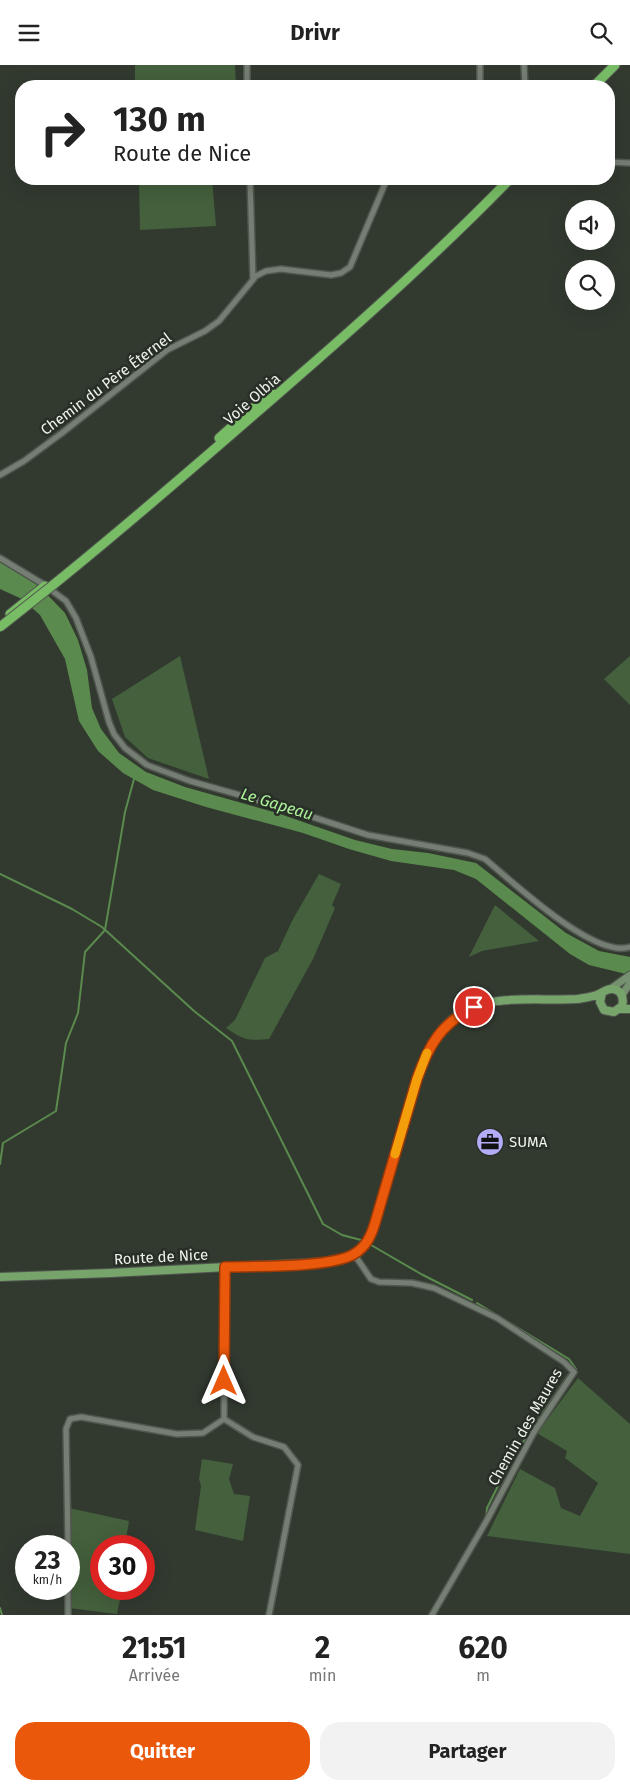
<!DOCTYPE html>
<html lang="fr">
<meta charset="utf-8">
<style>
:root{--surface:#fff;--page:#f2f2f2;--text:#222;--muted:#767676;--accent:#ea580c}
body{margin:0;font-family:"Fira Sans",sans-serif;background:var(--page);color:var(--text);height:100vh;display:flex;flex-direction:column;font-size:19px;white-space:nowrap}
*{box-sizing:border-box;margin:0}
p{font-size:16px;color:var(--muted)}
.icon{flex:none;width:28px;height:28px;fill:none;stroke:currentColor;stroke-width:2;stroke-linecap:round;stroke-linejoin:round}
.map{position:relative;height:1550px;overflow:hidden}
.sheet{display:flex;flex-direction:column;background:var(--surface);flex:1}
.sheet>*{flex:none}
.guide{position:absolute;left:15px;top:15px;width:600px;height:105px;border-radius:20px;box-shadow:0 5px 20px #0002;background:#fff;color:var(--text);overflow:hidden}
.fabs{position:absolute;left:565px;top:135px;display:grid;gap:10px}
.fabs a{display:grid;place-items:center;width:50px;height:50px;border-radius:50%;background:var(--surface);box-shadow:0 5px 20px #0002;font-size:25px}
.speed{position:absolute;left:15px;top:1470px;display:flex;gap:10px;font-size:25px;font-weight:700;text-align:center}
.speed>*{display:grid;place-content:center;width:65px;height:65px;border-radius:50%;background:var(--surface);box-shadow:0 5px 20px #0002;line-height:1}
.speed small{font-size:12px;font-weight:400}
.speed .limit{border:8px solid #d22;background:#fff;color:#111}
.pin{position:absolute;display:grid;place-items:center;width:42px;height:42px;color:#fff;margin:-21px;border:2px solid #fff;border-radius:50%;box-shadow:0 1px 5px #0007}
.me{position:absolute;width:55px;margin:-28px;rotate:0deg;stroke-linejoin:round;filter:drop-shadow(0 0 4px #0008)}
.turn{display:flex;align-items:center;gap:18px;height:105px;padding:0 15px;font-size:22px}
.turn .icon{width:65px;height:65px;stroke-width:2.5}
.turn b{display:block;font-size:35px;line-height:42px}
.eta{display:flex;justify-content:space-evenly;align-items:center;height:85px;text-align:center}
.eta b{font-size:30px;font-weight:700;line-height:35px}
.primary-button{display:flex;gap:10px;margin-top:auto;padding:10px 15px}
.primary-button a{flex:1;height:58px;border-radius:20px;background:var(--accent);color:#fff;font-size:20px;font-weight:700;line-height:58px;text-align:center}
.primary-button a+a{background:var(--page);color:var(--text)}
header{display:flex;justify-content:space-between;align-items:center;height:65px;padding:0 15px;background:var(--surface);font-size:22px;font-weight:700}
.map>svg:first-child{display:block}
.green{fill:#44603c}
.water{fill:#5a8a4d}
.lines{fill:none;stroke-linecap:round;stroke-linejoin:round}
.stream{stroke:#5a8a4d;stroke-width:2}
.street-casing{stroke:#51574f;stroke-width:8}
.secondary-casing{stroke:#51574f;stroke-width:9}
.primary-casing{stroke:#51574f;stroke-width:10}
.highway-casing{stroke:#51574f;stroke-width:11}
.street{stroke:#757e73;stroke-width:5}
.secondary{stroke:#76916f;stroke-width:7}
.primary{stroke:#77a46b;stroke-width:8}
.highway{stroke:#78bd65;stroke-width:9}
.highway-bridge-casing{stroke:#51574f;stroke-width:11;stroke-linecap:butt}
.highway-bridge{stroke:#78bd65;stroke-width:9}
.route-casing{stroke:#983908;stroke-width:12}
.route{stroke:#ea580c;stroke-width:9}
.slow{stroke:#f59e0b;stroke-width:9}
.labels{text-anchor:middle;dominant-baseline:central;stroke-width:5;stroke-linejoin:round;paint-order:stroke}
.street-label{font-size:15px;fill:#edf2eb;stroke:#282f26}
.poi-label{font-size:15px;fill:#edf2eb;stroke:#282f26;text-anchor:start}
.water-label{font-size:16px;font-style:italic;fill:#aef39c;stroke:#282f26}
</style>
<header><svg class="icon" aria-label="menu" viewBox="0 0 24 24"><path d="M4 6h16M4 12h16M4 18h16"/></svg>Drivr<svg class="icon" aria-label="search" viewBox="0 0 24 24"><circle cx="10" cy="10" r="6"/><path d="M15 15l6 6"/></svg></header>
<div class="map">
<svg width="630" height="1550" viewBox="0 0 630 1550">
<rect width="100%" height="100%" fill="#323a30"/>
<path class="green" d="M 135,0 L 235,0 L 236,21 L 135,21 Z
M 139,114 L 212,114 L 216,161 L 140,165 Z
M 180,591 L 209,714 L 148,693 L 125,672 L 112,634 Z
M 630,591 L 630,640 L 604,614 Z
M 319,809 L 341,819 L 332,840 L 335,843 L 313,894 L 269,974 C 249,976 243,975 226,963 L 235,955 L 265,893 L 278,886 L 292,856 Z
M 495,840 L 539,876 L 482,886 L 469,892 Z
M 578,1313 L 630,1359 L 630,1489 L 487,1471 L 520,1404 L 555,1423 L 561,1443 L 580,1451 L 598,1418 L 565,1393 L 567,1386 L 537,1368 Z
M 202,1394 L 233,1399 L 229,1414 L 234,1429 L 250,1431 L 243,1476 L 195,1465 L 201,1421 L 199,1414 Z
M 69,1443 L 129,1456 L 125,1481 L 101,1481 L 101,1524 L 122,1524 L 117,1549 L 69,1543 Z"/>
<path class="water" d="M 0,497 L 39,521 L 65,548 L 78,575 L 87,605 L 92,643 L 101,664 L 119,688 L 146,707 L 185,722 L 277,748 L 355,775 L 392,784 L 428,788 L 476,798 L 566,868 L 599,886 L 630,892 L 630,910 L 589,900 L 570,889 L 476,814 L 454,805 L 391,796 L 349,784 L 303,768 L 206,742 L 153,725 L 123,708 L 98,686 L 79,656 L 65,594 L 40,550 L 22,534 L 0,524 Z"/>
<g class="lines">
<path class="stream" d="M 0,809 L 72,844 L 102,862 L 194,946 L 232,976 L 323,1159 L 342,1170 L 361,1175
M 0,1099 L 3,1078 L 56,1046 L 66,978 L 78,948 L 85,887 L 105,865 L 125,747 L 134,714
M 371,1180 L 421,1209 L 472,1235
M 477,1238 L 569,1294 L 576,1304
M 486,1453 L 487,1443 L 511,1395 L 569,1309
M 442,1529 L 469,1481
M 0,1543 L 2,1550
M 429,1550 L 433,1544"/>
<g class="street-casing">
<path id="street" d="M 247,0 L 247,21
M 524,0 L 525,21
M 480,21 L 480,1
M 609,97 L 630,98
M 250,114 L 253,214
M 0,410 L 24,396 L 62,368 L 167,285 L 205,266 L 219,256 L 256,211 L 266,206 L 281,204 L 331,210 L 341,208 L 350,202 L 387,114
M 0,493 L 43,519 L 66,536 L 76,553 L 91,592 L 109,657 L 114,669 L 125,683 L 147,700 L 190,716 L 282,742 L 368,770 L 468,788 L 485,794 C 513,817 594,894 630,882
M 354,1189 L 371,1214 L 379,1217 L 412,1218 L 434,1223 L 497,1253 L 564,1297 L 574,1307 L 534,1367 L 487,1455 L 432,1550
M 225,1202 L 224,1354 L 253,1372 L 284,1382 L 298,1400 L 269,1550
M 68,1481 L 66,1364 L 70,1354 L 81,1352 L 177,1369 L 203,1368 L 224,1354
M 68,1524 L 68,1550"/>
</g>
<g class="secondary-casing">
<path id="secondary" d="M 612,923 L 630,910
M 622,930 L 630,918"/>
</g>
<g class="primary-casing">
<path id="primary" d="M 620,944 L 630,944
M 0,1212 L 110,1208 L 326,1197 L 345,1193 L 354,1189 L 367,1177 L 372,1168 L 421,1003 C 451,920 508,937 577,934 C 584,933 593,932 599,929 C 604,927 607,923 613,924 C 622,925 624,934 622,941 L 614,947 L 604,945 L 600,937 L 602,928"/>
</g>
<g class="highway-casing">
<path id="highway" d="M 594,21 L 615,0
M 219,373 L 271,327
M 53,520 C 136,453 215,384 295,314 C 369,250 442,184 510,114
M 10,549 L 45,521"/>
</g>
<use href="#street" class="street"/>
<use href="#secondary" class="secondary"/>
<use href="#primary" class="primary"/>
<use href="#highway" class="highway"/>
<g class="highway-bridge-casing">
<path id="highway-bridge" d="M 0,562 L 53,520"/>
</g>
<use href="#highway-bridge" class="highway-bridge"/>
</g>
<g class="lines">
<g class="route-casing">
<path id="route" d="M 224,1316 L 225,1202 C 254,1201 331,1203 354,1189 C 366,1182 371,1171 375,1158 L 417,1014 C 429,979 441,959 474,942"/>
</g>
<use href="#route" class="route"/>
<path class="slow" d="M 395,1089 L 417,1014 L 427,988"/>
</g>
<defs>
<g id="office-disc" transform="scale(1.4375)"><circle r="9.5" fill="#b5acf8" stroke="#282f26"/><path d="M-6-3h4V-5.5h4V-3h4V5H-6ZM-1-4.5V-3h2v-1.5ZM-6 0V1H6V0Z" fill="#111"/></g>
</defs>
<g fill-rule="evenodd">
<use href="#office-disc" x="490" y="1077"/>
</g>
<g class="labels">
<g class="street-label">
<text transform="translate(106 319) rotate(-37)">Chemin du Père Éternel</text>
<text transform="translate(252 334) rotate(-41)">Voie Olbia</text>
<text transform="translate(161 1192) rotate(-3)">Route de Nice</text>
<text transform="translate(525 1362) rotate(-60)">Chemin des Maures</text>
</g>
<g class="poi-label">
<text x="509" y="1077">SUMA</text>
</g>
<g class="water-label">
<text transform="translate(277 739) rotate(17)">Le Gapeau</text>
</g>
</g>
</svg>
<div class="fabs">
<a><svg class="icon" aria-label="sound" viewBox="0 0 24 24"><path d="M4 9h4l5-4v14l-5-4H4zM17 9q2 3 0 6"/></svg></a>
<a><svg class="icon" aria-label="search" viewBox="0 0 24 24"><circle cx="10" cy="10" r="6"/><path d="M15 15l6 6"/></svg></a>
</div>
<div class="speed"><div>23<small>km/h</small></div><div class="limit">30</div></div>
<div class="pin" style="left:474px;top:942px;background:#d93025"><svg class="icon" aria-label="arrive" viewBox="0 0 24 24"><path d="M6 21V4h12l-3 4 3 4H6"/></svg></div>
<svg class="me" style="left:224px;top:1316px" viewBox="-20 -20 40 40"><path d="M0-17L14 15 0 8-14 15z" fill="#ea580c" stroke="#fff" stroke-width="4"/></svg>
<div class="guide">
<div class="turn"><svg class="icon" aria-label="right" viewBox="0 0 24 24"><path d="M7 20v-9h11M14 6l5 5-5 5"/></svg><div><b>130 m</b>Route de Nice</div></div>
</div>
</div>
<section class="sheet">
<div class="eta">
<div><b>21:51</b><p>Arrivée</p></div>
<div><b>2</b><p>min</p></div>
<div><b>620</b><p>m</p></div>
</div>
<div class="primary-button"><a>Quitter</a><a>Partager</a></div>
</section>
